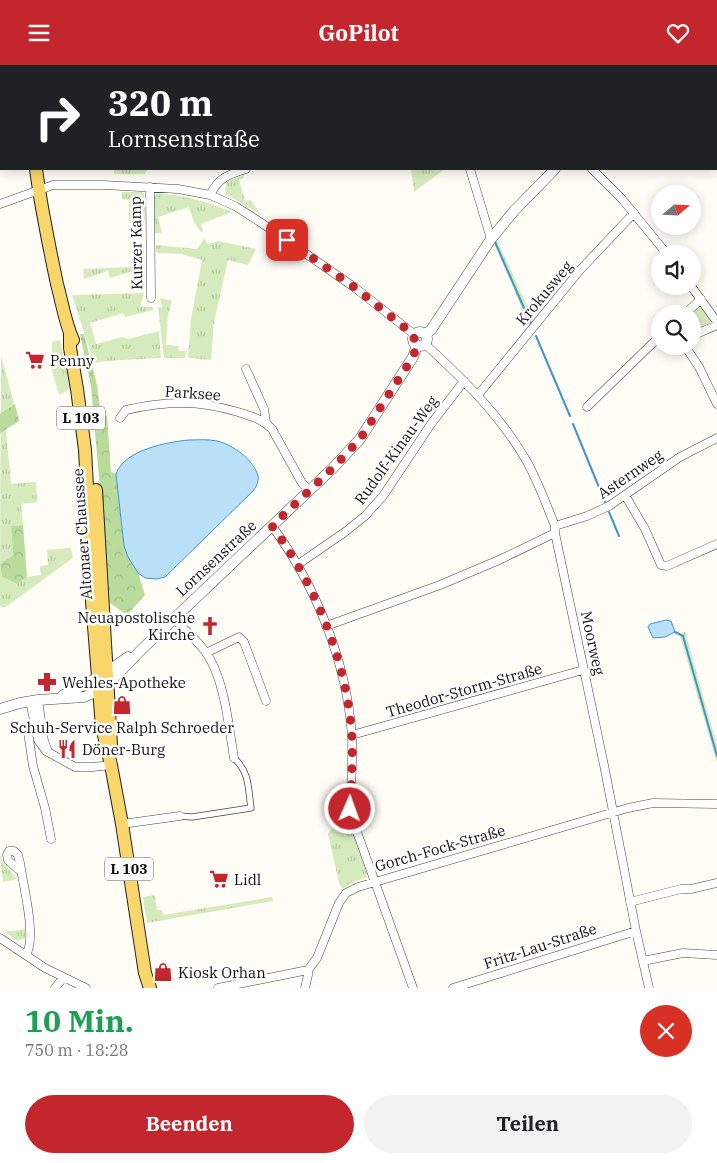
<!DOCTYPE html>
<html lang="de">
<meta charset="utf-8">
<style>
:root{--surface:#fff;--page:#f2f2f2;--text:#202124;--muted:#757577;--accent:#c4262e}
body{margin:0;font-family:"IBM Plex Serif",serif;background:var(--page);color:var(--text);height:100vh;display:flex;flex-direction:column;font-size:19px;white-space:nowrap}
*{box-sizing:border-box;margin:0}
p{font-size:16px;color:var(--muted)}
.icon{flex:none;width:28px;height:28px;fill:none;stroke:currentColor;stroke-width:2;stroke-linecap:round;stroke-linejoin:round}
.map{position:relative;height:923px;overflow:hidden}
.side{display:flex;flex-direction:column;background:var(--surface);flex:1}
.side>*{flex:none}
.top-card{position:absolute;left:0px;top:0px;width:718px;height:105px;box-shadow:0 2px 12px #0003;background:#202124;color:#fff;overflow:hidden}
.needle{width:32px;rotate:71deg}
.buttons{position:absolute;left:651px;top:120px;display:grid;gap:10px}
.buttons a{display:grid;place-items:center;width:50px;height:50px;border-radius:50%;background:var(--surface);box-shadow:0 2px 12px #0003;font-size:25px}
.pin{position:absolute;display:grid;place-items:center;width:42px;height:42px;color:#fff;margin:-21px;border-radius:10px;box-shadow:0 2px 8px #0006}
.me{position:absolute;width:55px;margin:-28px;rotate:2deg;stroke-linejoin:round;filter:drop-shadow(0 0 4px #0008)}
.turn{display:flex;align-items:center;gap:18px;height:105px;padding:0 25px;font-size:22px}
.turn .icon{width:65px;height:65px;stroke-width:2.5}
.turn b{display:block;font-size:35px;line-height:42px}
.round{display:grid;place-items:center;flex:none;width:52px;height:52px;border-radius:26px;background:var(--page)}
.overview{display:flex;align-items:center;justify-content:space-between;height:85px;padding:0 25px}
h1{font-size:30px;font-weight:700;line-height:38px;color:#1e9e55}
.action{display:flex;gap:10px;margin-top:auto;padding:10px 25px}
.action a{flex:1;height:58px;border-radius:30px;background:var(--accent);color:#fff;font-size:20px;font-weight:700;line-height:58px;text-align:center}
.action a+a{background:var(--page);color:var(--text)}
header{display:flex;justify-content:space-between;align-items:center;height:65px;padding:0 25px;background:var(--accent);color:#fff;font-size:22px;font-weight:700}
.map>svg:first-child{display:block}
.grass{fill:url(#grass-tufts)}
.forest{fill:url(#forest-crowns)}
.water{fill:#b9e0f7;stroke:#3f96cf}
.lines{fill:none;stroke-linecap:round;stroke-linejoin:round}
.stream{stroke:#3f96cf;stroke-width:2}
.pedestrian-casing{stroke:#444;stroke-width:7}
.minor-casing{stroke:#444;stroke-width:9}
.tertiary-casing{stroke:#444;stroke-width:11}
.primary-casing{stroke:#222;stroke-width:14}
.pedestrian{stroke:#fff;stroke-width:5.5}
.minor{stroke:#fff;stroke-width:8}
.tertiary{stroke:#fff;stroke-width:10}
.primary{stroke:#f9d66b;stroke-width:12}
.route{stroke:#c4262e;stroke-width:9;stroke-dasharray:0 16.2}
.labels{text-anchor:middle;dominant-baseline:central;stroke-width:5;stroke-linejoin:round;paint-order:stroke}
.shield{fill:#fff;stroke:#585858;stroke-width:1}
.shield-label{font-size:14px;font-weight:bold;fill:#111}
.street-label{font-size:15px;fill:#111;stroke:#fff}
.poi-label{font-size:15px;fill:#111;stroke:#fff;text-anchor:start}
</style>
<header><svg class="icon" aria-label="menu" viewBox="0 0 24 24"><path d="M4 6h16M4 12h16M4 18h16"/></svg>GoPilot<svg class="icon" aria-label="heart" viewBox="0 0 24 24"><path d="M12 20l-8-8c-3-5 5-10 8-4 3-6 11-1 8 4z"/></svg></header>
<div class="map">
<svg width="717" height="923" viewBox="0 0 717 923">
<defs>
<pattern id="grass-tufts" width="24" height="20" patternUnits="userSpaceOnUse" patternTransform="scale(1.25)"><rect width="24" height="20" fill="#d5ebbd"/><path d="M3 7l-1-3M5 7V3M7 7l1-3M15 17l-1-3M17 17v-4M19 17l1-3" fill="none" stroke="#b6c8a1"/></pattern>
<pattern id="forest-crowns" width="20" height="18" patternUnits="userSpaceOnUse" patternTransform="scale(1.25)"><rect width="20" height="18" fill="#b9dc9c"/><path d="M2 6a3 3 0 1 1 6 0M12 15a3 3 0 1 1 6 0" fill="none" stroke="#9ebc85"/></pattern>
</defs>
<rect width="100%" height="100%" fill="#fffdf5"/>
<path class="grass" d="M 114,104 L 148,104 L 145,109 L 114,109 Z
M 411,104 L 445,104 L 414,127 Z
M 243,110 L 244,113 L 239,115 L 245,136 L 251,135 L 260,149 L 226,129 L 225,125 L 227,117 Z
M 122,127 L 142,127 L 144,129 L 145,155 L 129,154 L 129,135 L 122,134 Z
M 158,128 C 186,131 206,136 232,147 L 201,159 L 203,166 L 201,167 L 194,157 L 189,142 L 158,152 L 162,168 L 155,168 L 153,133 Z
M 204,174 L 208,179 L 218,176 L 256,184 L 248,200 L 228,195 L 214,257 L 211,295 L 188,293 L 191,254 L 202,195 L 182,189 L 159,188 L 156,187 L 156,180 L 197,184 Z
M 497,175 L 534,256 L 530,262 L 494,178 Z
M 131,193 L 138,193 L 138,204 L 110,213 L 108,206 L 84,214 L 83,204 L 131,202 Z
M 144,228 L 140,242 L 153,242 L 153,245 L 125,252 L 123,248 L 90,258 L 96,279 L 122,272 L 129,274 L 159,266 L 161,293 L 105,296 L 94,298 L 72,230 Z
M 160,233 L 172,236 L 168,250 L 166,280 L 179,281 L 178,286 L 186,286 L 185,293 L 164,293 L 158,242 L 162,242 Z
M 698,242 L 705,244 L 711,253 C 710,263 701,265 693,268 L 692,249 L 688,249 Z
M 60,275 L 70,324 L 59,330 L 52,305 L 52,277 Z
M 1,291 L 19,356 L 6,365 L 11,419 L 36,417 L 37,437 L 21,439 L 23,460 L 11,461 L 13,490 L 0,499 Z
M 71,483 L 73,493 L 4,543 L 0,541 L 0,500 L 2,512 L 17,519 L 27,512 L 41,510 L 40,501 L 48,500 L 47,485 Z
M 685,566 L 717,681 L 717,698 L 680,571 Z
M 347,759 L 352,762 L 367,809 L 367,812 L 351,818 L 343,824 L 339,818 L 328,769 L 330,765 Z
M 0,791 L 1,791 L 3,797 L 17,814 L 3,817 Z
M 155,830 L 157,845 L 162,845 L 163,850 L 272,832 L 273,836 L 147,858 L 143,832 Z
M 25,864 L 25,873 L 18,876 L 4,867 Z"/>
<path class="forest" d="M 80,269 L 84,269 L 97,320 L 101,351 L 107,351 L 111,407 L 116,409 L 124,481 L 138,508 L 145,530 L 127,550 L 110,538 L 91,321 Z
M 15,339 L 19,356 L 0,368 L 0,349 Z
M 23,460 L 27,512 L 17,519 L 2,512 L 0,499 L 13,490 L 11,461 Z"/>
<path class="water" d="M 189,375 C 198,375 208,374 217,376 C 232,379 254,395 258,411 C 259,417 256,422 253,426 L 165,512 L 157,514 L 145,513 L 138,508 L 128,492 L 124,481 L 116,409 C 124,385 167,377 189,375 Z
M 666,555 L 671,556 L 675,567 L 665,572 L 653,573 L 648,562 L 650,559 Z"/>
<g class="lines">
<path class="stream" d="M 495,177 L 531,259
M 536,271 L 570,351
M 573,359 L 605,437
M 609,447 L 619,471
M 675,567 L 683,571 L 717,691"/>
<g class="pedestrian-casing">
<path id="pedestrian" d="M 180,751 L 192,752 L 251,743 C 248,723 250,708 234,693"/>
</g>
<g class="minor-casing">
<path id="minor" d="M 378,1 L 378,0
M 497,1 L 499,0
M 716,66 L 717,67
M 470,104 L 491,174
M 592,104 L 622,134 L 667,189
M 150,122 L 151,233
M 210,130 C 219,112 228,110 246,104
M 0,139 L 53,120 L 103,120 L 178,124 L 210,130 L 235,141 L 260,157 L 354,222 L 415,270
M 691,221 L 717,257
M 685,249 L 701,234
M 692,271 L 717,260
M 425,279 C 463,314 500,350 526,395 C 538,416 546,439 555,461 L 555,468 L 604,700 L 636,866 L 649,923
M 685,281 L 699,302 L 717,339
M 246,304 L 264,344 L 266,357
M 478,330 L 580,205 L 634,148
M 587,342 L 660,271
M 120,353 L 126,345 C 166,336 198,335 238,347 C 250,351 263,354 272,364 L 302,418 L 309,426
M 625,430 L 645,464 L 661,500 L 667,501 L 717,479
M 272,461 C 316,521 347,597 352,672 C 353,696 351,720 350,744 L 352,753 L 413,923
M 555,461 L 587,451 L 609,441 L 680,392 L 717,373
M 297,500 L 345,467 L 365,451 L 383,431 L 431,359 L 464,316
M 174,554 C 186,566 202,579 210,594 C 225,620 229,663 234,693
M 326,561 L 440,520 L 499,495 L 555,468
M 206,588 L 239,572 L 244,577 L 266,636
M 38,635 L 44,676 L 47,684
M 30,636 L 38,675 L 46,686 L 75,702 L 93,702 L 111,700
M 41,655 L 31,658 L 28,667 L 33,701 L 45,743 L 51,774
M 352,670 L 583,605
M 122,759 L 180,751
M 21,807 L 8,795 L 7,790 L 9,786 L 14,786 L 18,790 L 20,798 C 23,820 37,872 26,890
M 630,837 L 681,824 L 691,824 L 717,818
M 0,873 L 45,903 L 86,923
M 643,896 L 683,888 L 717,890
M 55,923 L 63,913
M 218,923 L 308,905 L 317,893 L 339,838 L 346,828 L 358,822 L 628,743 L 653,738 L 717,739
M 305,923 L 308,910 L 308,905
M 453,923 L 636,866"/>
</g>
<g class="tertiary-casing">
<path id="tertiary" d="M 652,1 L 653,0
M413 274a7 7 0 1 1 14 0a7 7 0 1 1-14 0Z
M 426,269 L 431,265 L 491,174 L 514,146 L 555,104
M 63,630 C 87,620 107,607 128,592
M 0,644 L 20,638 L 38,635 L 84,632 L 98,626 L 118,609 L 142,584 L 333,403 L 360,374 L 413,292 L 417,280"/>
</g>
<g class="primary-casing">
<path id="primary" d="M 35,1 L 35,0
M 36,104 C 41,143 49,181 57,219 C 62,237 65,258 73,275
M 70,268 L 70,283 L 77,324 L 85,385 L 87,422 L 88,486 L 102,662 L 111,700 L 122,759 L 145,908 L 150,923
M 96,425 L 111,680"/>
</g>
<use href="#pedestrian" class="pedestrian"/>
<use href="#minor" class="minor"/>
<use href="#tertiary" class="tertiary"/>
<use href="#primary" class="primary"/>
</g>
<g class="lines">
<path class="route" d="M 287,175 L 354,222 L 414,270 L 414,277 L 417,280 L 413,292 L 360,374 L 333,403 L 272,461 C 316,521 347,597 352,672 C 353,696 351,720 350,744"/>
</g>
<defs>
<g id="supermarket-bare" transform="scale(1.5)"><path d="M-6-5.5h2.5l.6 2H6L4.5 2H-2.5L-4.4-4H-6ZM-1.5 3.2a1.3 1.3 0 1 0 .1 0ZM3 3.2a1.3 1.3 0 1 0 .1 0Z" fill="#c4262e" stroke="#fff" stroke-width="2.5" paint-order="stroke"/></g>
<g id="church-bare" transform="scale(1.5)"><path d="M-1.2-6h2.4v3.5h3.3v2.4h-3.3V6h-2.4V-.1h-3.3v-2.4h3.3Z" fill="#c4262e" stroke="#fff" stroke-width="2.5" paint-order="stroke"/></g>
<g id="pharmacy-bare" transform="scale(1.5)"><path d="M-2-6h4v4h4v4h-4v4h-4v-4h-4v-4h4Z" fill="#c4262e" stroke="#fff" stroke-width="2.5" paint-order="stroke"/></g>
<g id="shop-bare" transform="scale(1.5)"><path d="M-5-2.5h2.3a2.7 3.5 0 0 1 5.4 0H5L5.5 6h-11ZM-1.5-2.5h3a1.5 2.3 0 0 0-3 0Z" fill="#c4262e" stroke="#fff" stroke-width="2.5" paint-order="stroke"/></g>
<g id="restaurant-bare" transform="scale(1.5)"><path d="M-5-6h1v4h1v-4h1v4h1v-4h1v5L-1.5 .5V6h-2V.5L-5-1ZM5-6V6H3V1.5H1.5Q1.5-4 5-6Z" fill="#c4262e" stroke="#fff" stroke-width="2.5" paint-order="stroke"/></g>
</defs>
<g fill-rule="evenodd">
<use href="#supermarket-bare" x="35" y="295"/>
<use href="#church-bare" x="210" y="561"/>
<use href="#pharmacy-bare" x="47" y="617"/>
<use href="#shop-bare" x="122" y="640"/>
<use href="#restaurant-bare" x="67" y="684"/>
<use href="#supermarket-bare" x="219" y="814"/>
<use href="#shop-bare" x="163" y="907"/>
</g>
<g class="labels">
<g class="shield">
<rect x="57" y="341.5" width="48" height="23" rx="4"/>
<rect x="105" y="792.5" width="48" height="23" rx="4"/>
</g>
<g class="shield-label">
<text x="81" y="353">L 103</text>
<text x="129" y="804">L 103</text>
</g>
<g class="street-label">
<text transform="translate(136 178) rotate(-91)">Kurzer Kamp</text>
<text transform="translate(544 228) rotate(-50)">Krokusweg</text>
<text transform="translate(193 328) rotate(4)">Parksee</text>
<text transform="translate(396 385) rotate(-54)">Rudolf-Kinau-Weg</text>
<text transform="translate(630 409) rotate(-34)">Asternweg</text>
<text transform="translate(82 469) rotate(-94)">Altonaer Chaussee</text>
<text transform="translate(216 493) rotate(-43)">Lornsenstraße</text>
<text transform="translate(593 578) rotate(78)">Moorweg</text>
<text transform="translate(464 625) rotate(-16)">Theodor-Storm-Straße</text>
<text transform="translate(440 783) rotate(-16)">Gorch-Fock-Straße</text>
<text transform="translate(540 881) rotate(-18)">Fritz-Lau-Straße</text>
</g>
<g class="poi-label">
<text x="50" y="295">Penny</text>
<text x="195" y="552" text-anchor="end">Neuapostolische<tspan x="195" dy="17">Kirche</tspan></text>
<text x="62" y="617">Wehles-Apotheke</text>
<text x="122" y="662" text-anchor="middle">Schuh-Service Ralph Schroeder</text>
<text x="82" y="684">Döner-Burg</text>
<text x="234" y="814">Lidl</text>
<text x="178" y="907">Kiosk Orhan</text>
</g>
</g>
</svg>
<div class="buttons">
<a><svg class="needle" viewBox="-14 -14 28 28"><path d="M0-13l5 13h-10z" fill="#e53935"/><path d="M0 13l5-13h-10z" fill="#757577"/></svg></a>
<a><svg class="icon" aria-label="sound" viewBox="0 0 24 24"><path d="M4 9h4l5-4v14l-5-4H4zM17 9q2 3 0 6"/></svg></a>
<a><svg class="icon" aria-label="search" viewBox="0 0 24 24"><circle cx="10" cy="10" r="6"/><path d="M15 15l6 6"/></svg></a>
</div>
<div class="pin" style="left:287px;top:175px;background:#d93025"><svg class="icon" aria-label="arrive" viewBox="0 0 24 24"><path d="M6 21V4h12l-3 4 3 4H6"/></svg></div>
<svg class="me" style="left:350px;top:744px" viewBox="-20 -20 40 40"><circle r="17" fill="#c4262e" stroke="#fff" stroke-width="3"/><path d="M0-11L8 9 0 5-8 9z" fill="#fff"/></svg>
<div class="top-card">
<div class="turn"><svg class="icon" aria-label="right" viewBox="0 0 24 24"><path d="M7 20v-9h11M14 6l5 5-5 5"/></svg><div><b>320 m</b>Lornsenstraße</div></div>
</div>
</div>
<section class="side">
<div class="overview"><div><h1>10 Min.</h1><p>750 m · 18:28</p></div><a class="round" style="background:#d93025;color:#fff"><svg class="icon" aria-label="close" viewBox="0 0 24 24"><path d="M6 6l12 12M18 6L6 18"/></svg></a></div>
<div class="action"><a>Beenden</a><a>Teilen</a></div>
</section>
